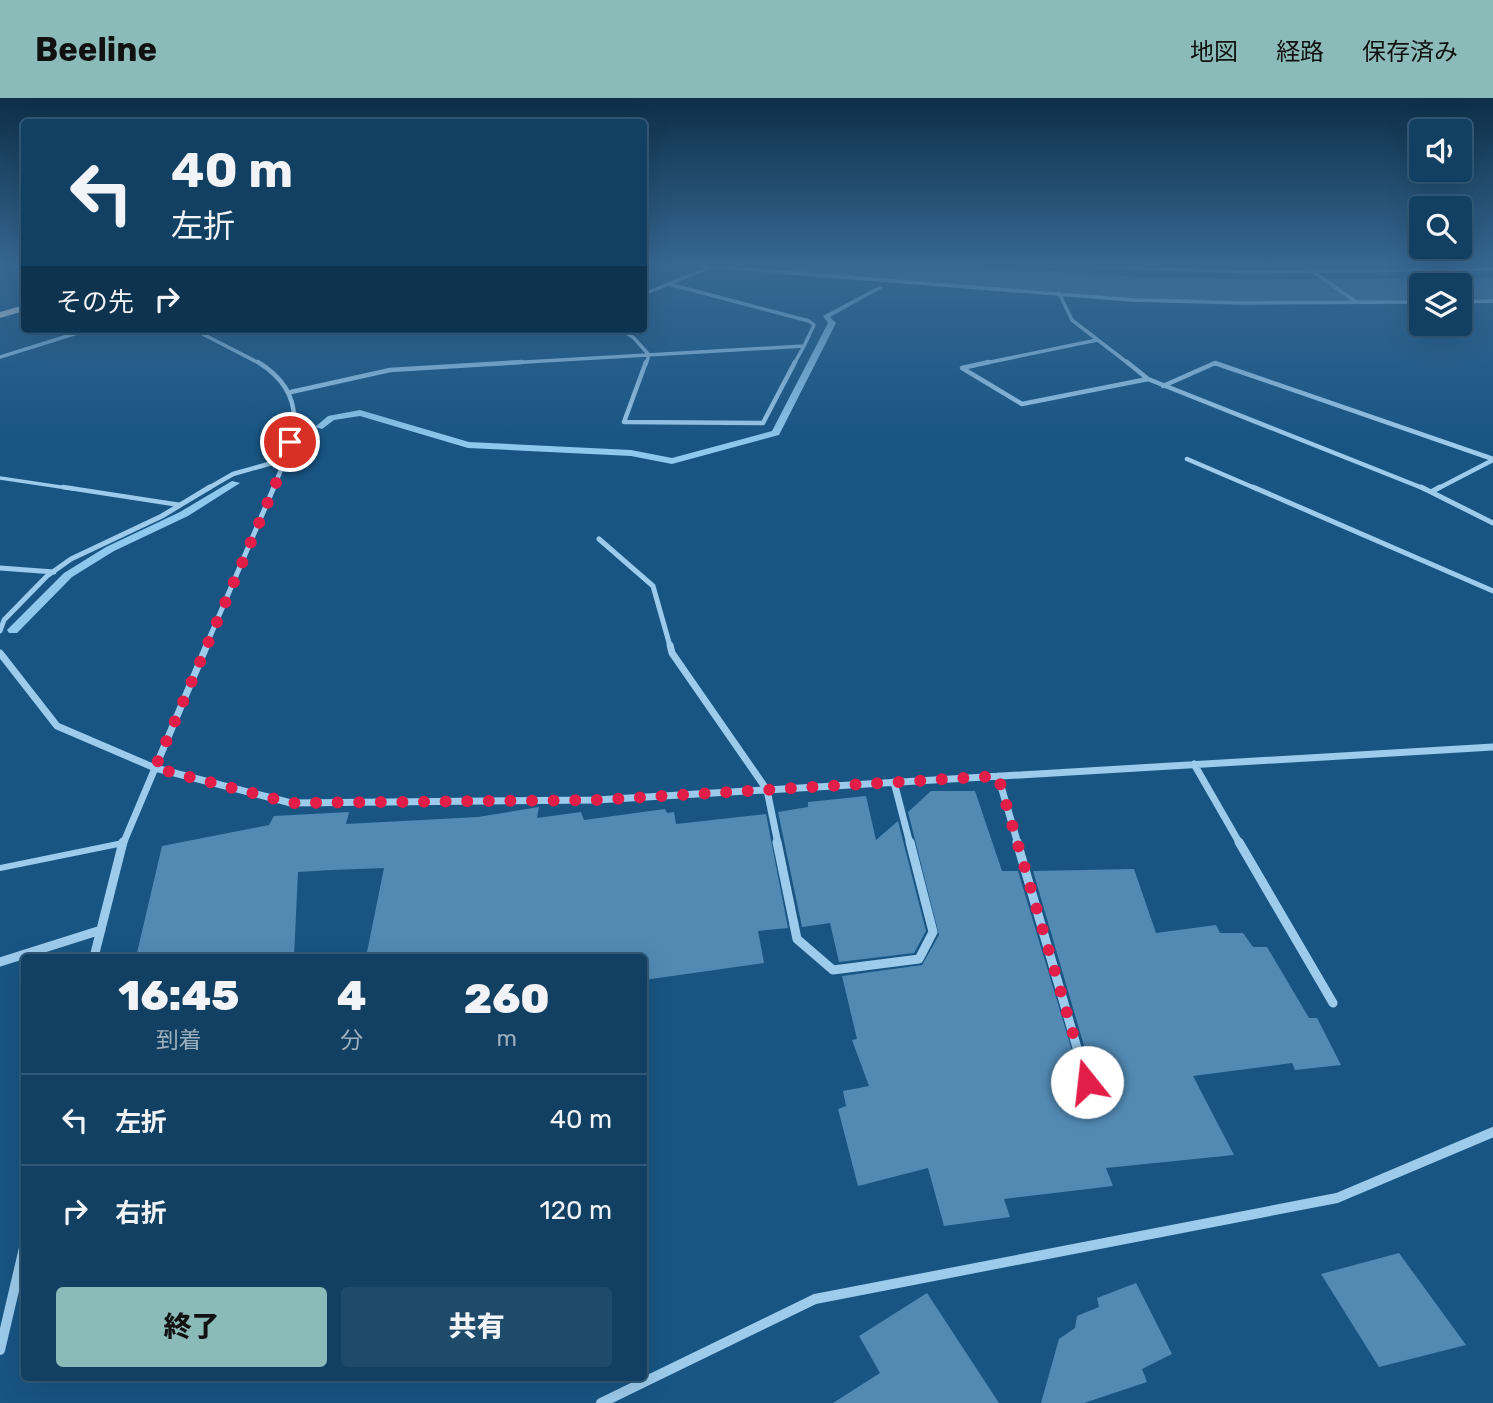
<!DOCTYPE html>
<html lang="ja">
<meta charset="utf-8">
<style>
:root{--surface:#124062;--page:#1f4b6b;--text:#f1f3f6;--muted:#9cafbe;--line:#315977;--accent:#8bbbb9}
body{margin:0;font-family:Rubik,"Noto Sans JP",sans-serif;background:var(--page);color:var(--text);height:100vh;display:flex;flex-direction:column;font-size:26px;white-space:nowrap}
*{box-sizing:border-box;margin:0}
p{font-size:23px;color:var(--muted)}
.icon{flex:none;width:38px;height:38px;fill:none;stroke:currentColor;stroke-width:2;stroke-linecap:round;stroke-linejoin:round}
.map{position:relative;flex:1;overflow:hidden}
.sheet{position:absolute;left:21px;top:856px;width:626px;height:427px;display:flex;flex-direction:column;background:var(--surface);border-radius:7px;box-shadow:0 7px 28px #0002,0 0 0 2px var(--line)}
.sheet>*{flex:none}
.guide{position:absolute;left:21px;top:21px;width:626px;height:214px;border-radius:7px;box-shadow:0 7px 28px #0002,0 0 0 2px var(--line);background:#124062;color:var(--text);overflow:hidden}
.fabs{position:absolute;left:1409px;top:21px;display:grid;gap:14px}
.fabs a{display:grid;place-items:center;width:63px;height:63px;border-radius:7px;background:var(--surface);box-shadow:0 7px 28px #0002,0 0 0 2px var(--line);font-size:35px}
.pin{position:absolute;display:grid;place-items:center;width:60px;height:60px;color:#fff;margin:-30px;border:4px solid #fff;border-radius:50%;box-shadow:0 2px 7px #0007}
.me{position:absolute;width:77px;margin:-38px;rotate:344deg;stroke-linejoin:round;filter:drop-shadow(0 0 5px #0008)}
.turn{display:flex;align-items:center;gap:24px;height:147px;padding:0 35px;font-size:32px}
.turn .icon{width:91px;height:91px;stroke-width:2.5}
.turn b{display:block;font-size:49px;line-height:60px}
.then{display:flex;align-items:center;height:66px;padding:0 35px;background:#0003;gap:14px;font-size:26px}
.eta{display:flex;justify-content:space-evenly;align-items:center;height:119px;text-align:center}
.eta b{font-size:42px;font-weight:800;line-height:49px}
.button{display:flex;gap:14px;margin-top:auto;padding:14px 35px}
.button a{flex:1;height:80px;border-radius:7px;background:var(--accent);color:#111;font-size:28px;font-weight:800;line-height:80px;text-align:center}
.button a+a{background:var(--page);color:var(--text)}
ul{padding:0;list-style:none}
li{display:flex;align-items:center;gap:21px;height:91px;padding:0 35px;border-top:2px solid var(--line)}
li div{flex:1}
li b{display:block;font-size:26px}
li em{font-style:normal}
header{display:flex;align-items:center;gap:42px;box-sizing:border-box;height:98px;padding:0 35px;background:var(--accent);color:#111}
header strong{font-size:33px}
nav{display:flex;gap:38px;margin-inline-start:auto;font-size:24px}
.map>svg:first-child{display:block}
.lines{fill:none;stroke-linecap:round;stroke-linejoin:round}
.stream{fill:#8fc8ee;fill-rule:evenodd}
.river{fill:#4f7b9e;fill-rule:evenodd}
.building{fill:#528ab4}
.service-far3{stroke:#9ccbec;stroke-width:3.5}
.service-far2{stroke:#9ccbec;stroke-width:4.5}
.service-far1{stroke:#9ccbec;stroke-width:5}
.service{stroke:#9ccbec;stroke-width:6}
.minor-far5{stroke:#9ccbec;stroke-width:3.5}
.minor-far4{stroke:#9ccbec;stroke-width:4.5}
.minor-far3{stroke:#9ccbec;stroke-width:5}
.minor-far2{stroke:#9ccbec;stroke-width:7}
.minor-far1{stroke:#9ccbec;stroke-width:9}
.minor{stroke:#9ccbec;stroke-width:10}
.tertiary{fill:#9ccbec;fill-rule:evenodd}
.motorway{fill:#fff;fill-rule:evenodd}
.route{stroke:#e11d48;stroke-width:12;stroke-dasharray:0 21.6}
</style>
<header>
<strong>Beeline</strong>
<nav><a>地図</a><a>経路</a><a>保存済み</a></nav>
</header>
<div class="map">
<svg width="1493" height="1305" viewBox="0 0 1493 1305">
<rect width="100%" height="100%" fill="#185583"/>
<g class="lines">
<path class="stream" d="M 879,188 L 884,189 L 830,219 L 836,225 L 779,337 L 672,366 L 631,358 L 468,350 L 360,318 L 334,322 L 322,331 L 315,329 L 328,318 L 360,312 L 469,344 L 631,352 L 672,360 L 772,333 L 828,225 L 823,218 Z
M 232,383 L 240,385 L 188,418 L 114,453 L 72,479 L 17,535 L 9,535 L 7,532 L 64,475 L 106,449 L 180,414 Z"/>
<path class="river" d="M 768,166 L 946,166 L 1157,180 L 1421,181 L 1437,187 L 1421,187 L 1421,205 L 1157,204 L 786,177 L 773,174 Z
M 1493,179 L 1493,203 L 1460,204 L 1460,187 L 1443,187 L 1446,184 L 1460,180 Z"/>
</g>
<path class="building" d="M 931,693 L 975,693 L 1002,773 L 1018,773 L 1083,989 L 1092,989 L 1094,982 L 1033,773 L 1134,771 L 1156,835 L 1216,827 L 1220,835 L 1243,835 L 1253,849 L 1267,849 L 1309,920 L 1317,920 L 1341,967 L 1295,972 L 1292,965 L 1193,978 L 1234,1057 L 1106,1070 L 1113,1088 L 1004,1101 L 1010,1119 L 944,1128 L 928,1070 L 858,1088 L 838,1011 L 846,1008 L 843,993 L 869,988 L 852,942 L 857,941 L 842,878 L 922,867 L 939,837 L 908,714 Z
M 866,698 L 876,742 L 898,723 L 926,833 L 914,855 L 839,864 L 830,825 L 802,829 L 778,714 L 808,709 L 808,704 Z
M 539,709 L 537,720 L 581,714 L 584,722 L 665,711 L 667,715 L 674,714 L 676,726 L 766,716 L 788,830 L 758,833 L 764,865 L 644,882 L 644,859 L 366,859 L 384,770 L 331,772 L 298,774 L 294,859 L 136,859 L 162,748 L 269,727 L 274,718 L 349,714 L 346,726 L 478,719 Z
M 1399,1155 L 1466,1247 L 1379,1269 L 1321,1176 Z
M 1136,1185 L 1172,1256 L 1142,1271 L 1147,1284 L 1084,1305 L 1041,1305 L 1059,1241 L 1075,1230 L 1077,1218 L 1099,1209 L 1097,1200 Z
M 927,1195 L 999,1305 L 833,1305 L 880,1275 L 859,1238 Z"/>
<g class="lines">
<path class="service-far3" d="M 0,380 L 74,391"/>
<path class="service-far2" d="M 63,389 L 180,407"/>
<path class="service-far1" d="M 119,746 L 123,745"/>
<path class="service" d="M 0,770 L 123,745"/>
<path class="minor-far5" d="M 14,166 L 24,169
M 682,166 L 1132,202 L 1244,205 L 1421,204
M 1034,166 L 1248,174 L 1493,171
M 0,168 L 11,166
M 1059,195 L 1072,222 L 1129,266
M 644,196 L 708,170
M 1460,204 L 1493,203
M 193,231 L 261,266
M 621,231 L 634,240 L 649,257 L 646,266
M 0,259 L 90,231
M 492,266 L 804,248 L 814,227 L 809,223 L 669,186
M 794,266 L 804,248
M 981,266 L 1097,242
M 1212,266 L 1218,266"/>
<path class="minor-far4" d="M 258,264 C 313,298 294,342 273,391
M 646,264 L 624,324 L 763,325 L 795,264
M 989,264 L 962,270 L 1022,306 L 1148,281
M 1127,264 L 1148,281 L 1425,391
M 1163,288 L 1215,265 L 1493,361
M 291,294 L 390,272 L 522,264
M 1187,361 L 1257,391
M 207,391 L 233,376 L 286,361
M 1437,391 L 1493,362"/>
<path class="minor-far3" d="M 1253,389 L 1493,493
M 1421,389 L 1493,425
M 1431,394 L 1440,389
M 599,441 L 653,488 L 670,548
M 0,470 L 54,474
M 0,533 L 4,522 L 47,478 L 71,461 L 162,418 L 210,389
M 206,548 L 274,389"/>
<path class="minor-far2" d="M 670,547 L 672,555 L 767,692 L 778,746
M 0,555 L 57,628 L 155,670 L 291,705 L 596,702 L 1493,649
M 1194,666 L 1240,746
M 998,678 L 1018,746
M 894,684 L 910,746
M 123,746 L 207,547"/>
<path class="minor-far1" d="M 777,744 L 797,841 L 833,872 L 919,861 L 933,834 L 910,744
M 1017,744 L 1087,984
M 1239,744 L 1333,905
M 94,859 L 123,744
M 0,864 L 101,832"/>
<path class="minor" d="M 0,1252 L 24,1150
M 601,1305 L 815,1201 L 1337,1100 L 1493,1034"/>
<path class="tertiary" d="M 1299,166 L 1305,166 L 1361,205 L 1356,206 Z"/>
<path class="motorway" d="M 24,207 L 24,213 L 0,220 L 0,214 Z"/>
</g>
<linearGradient id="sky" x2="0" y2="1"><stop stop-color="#0d2f48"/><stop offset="0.48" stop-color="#376893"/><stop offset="1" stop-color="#376893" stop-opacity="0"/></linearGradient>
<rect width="1493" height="348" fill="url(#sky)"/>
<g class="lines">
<path class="route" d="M 290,344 L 276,385 L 155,670 L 291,705 L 596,702 L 998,678 L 1087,984"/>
</g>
</svg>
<div class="fabs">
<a><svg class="icon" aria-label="sound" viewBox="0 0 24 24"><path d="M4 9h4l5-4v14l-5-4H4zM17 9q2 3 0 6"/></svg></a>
<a><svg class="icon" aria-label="search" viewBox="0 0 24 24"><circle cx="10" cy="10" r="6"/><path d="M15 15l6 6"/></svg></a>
<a><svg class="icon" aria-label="layers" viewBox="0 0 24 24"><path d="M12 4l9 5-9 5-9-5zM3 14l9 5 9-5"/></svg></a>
</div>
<div class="pin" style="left:290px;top:344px;background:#d93025"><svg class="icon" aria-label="arrive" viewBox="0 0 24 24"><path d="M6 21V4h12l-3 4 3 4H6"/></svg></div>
<svg class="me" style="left:1087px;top:984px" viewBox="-20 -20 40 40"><circle r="19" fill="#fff"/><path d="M0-13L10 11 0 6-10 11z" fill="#e11d48"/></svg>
<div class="guide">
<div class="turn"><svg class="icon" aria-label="left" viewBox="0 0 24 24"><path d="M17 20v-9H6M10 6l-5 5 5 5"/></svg><div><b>40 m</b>左折</div></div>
<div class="then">その先<svg class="icon" aria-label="right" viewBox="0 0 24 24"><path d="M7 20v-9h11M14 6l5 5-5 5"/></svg></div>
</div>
<section class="sheet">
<div class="eta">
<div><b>16:45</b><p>到着</p></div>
<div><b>4</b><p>分</p></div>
<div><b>260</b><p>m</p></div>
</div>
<ul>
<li><svg class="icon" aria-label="left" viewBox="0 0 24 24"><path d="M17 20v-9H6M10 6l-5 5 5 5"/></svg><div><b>左折</b></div><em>40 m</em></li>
<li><svg class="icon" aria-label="right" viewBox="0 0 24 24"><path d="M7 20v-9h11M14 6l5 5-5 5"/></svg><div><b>右折</b></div><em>120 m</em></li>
</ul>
<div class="button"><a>終了</a><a>共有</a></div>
</section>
</div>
